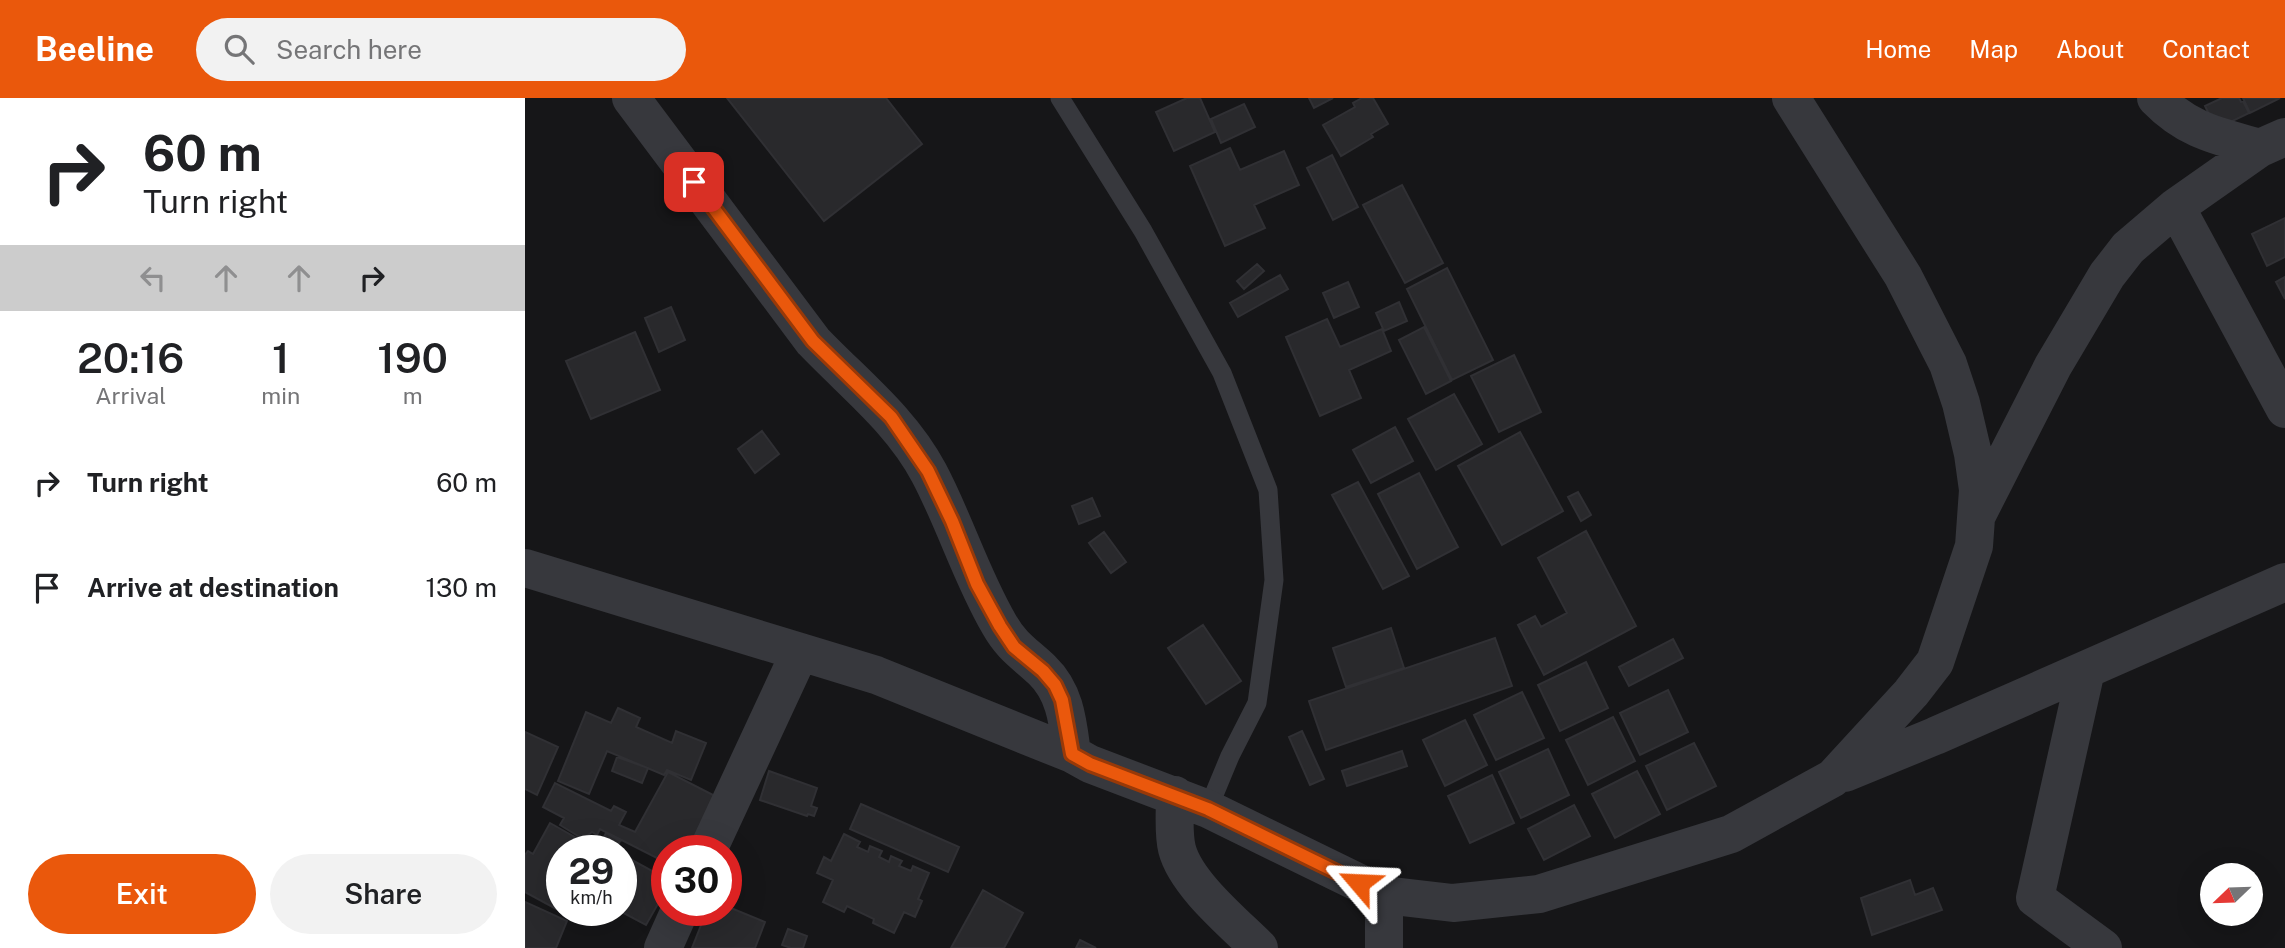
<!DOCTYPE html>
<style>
:root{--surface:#fff;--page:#f2f2f2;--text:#202124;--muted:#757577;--accent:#ea580c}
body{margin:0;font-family:"Public Sans",sans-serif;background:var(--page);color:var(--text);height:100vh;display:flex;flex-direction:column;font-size:26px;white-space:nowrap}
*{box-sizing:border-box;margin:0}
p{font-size:23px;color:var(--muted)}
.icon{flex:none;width:38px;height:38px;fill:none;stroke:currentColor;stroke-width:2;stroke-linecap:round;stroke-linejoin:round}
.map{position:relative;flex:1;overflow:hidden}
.details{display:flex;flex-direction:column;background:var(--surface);width:525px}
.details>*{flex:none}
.hud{background:#fff;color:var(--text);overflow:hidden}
.needle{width:46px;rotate:247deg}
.controls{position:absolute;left:1675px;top:765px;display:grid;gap:14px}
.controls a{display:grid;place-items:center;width:63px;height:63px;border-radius:50%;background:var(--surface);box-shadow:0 7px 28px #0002;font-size:35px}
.speed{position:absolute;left:21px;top:737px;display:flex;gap:14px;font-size:35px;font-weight:700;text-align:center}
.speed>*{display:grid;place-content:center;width:91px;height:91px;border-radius:50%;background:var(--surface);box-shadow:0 7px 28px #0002;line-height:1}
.speed small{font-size:18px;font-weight:400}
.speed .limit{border:10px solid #d22;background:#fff;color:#111}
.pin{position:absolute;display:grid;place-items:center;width:60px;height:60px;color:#fff;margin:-30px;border-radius:14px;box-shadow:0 4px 10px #0006}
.me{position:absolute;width:77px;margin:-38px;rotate:296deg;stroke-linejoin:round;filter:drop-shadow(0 0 5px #0008)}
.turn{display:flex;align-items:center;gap:24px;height:147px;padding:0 28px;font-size:32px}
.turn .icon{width:91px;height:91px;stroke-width:2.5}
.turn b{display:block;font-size:49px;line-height:60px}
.lanes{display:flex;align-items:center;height:66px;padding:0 28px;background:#0003;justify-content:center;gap:35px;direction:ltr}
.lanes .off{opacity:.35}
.eta{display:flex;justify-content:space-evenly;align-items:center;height:119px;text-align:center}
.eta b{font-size:42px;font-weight:600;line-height:49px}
.button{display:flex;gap:14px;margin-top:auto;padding:14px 28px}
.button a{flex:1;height:80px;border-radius:42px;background:var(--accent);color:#fff;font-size:28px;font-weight:600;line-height:80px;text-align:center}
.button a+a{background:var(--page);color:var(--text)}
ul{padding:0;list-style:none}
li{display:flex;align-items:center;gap:21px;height:105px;padding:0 28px}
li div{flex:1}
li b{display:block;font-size:26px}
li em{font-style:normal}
header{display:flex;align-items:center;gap:42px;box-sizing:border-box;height:98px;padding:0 35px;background:var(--accent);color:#fff}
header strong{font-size:33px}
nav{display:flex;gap:38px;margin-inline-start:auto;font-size:24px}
.search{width:490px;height:63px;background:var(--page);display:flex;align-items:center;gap:18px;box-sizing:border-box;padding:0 24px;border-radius:38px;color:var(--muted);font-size:26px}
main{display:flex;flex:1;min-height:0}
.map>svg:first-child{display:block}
.building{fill:#29292c;stroke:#303034;stroke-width:2}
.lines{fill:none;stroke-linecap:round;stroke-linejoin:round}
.lane{stroke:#37383d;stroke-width:19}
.street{stroke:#37383d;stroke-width:38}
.route-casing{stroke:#983908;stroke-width:18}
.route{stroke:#ea580c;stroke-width:12}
</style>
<header>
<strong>Beeline</strong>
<div class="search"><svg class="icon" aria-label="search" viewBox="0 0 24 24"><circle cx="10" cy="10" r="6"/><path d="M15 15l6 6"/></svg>Search here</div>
<nav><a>Home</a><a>Map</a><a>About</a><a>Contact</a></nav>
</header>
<main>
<section class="details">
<div class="hud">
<div class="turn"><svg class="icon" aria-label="right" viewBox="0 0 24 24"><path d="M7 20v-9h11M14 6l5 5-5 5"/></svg><div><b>60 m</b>Turn right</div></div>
<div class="lanes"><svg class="icon off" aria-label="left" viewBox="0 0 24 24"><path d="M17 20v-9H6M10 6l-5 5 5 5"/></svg><svg class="icon off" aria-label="ahead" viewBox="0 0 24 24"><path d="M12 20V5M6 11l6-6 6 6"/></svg><svg class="icon off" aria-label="ahead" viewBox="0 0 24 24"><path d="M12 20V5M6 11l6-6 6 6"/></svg><svg class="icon" aria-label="right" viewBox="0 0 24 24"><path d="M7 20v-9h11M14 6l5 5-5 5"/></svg></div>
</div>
<div class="eta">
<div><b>20:16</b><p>Arrival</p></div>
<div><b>1</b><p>min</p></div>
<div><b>190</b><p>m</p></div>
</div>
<ul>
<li><svg class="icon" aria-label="right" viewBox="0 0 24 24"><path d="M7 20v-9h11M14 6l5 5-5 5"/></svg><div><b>Turn right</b></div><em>60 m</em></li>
<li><svg class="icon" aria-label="arrive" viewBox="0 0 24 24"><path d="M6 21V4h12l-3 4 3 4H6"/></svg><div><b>Arrive at destination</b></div><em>130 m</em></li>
</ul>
<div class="button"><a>Exit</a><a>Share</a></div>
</section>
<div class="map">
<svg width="1760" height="850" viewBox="0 0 1760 850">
<rect width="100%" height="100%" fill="#161618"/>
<path class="building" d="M 202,0 L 361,0 L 397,46 L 299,123 Z
M 662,0 L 675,0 L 690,34 L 649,53 L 631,14 Z
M 784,0 L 808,0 L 789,10 Z
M 837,0 L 848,0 L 863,26 L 846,36 L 848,39 L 816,58 L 798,27 L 830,9 L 828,5 Z
M 1697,0 L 1714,0 L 1716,4 L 1718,3 L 1724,15 L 1691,31 L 1680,8 Z
M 1718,0 L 1755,0 L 1725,15 Z
M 719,6 L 730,29 L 696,45 L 686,21 Z
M 705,50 L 715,72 L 759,53 L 774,87 L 729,107 L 740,130 L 700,148 L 665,68 Z
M 807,57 L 833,109 L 808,122 L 782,70 Z
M 877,87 L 918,165 L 880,185 L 838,107 Z
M 1760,120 L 1760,159 L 1742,168 L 1727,136 Z
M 732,166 L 739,173 L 719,191 L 712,183 Z
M 922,170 L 968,262 L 927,282 L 882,191 Z
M 755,177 L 763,191 L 713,219 L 705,205 Z
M 1760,179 L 1760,201 L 1751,184 Z
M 823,184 L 834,209 L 809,220 L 798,195 Z
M 874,204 L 882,223 L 859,233 L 851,215 Z
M 146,209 L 160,242 L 134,254 L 120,220 Z
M 802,221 L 815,249 L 857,231 L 866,253 L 824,272 L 836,300 L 795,318 L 761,239 Z
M 899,229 L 926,283 L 901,296 L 874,242 Z
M 110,234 L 135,292 L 66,321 L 41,263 Z
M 989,257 L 1016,314 L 974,334 L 946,278 Z
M 929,296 L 957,346 L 911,372 L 883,321 Z
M 870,329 L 888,363 L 846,385 L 828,352 Z
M 237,333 L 254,356 L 230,375 L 213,351 Z
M 995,334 L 1038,413 L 977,447 L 933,368 Z
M 894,375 L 933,449 L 892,471 L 853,396 Z
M 833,384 L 884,478 L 858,491 L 807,397 Z
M 1053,394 L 1066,417 L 1056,423 L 1043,399 Z
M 567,400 L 575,418 L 554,426 L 547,408 Z
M 1061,433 L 1111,528 L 1019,577 L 993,527 L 1010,518 L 1016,529 L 1042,515 L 1013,460 Z
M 579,434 L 601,464 L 586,475 L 564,445 Z
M 678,527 L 716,583 L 681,606 L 643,550 Z
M 866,530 L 879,570 L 821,589 L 808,550 Z
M 970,540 L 987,588 L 801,652 L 784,603 Z
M 1148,541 L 1158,560 L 1104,588 L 1094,569 Z
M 1061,564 L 1083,610 L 1035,633 L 1013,587 Z
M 1143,592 L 1163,634 L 1115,657 L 1095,615 Z
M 997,594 L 1019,640 L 971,662 L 949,617 Z
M 93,610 L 115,620 L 111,629 L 147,645 L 151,633 L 181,645 L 166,682 L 142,672 L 139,677 L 82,653 L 64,696 L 33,683 L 61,614 L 86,625 Z
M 1088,619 L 1110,663 L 1063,687 L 1041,642 Z
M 940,622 L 962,667 L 920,688 L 898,642 Z
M 777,633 L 799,681 L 785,687 L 764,639 Z
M 0,634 L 33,649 L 12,697 L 0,691 Z
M 1169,645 L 1191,688 L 1142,712 L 1121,668 Z
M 1023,651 L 1044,697 L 996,720 L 974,674 Z
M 877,653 L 882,668 L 822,688 L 817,673 Z
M 92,659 L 123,670 L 117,685 L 87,673 Z
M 244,673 L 292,690 L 286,708 L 292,710 L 289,718 L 283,716 L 282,718 L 235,702 Z
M 1112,673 L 1135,716 L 1090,740 L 1067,696 Z
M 143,674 L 190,698 L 163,752 L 142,752 L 142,765 L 75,731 L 72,737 L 67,734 L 58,741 L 35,727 L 39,720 L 18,709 L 30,685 L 86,713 L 89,708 L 101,714 L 94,727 L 110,734 Z
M 967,677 L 989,725 L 945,745 L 923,698 Z
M 336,706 L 434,749 L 423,774 L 325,731 Z
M 1049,707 L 1065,738 L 1019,762 L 1003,731 Z
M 25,725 L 57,743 L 66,738 L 81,746 L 78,752 L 37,752 L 37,807 L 33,812 L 0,794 L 0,757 L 3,753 L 8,756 Z
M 81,735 L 95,743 L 91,750 L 77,743 Z
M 319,736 L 335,744 L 332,749 L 343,754 L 345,748 L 357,753 L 354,759 L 364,764 L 366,758 L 377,763 L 374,768 L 386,773 L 388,768 L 404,775 L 393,801 L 397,803 L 390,819 L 379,814 L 369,835 L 348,825 L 349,821 L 322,808 L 319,814 L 298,804 L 308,782 L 292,775 L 299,759 L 306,763 Z
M 96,756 L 142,781 L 142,790 L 121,827 L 93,812 L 96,812 Z
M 136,764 L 142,767 L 142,779 L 131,773 Z
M 1385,782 L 1390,797 L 1408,790 L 1417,812 L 1347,837 L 1336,800 Z
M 458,792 L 498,815 L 479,850 L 426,850 Z
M 0,804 L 42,823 L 31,850 L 0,850 Z
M 201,808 L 240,824 L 230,850 L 167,850 L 182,812 L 201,812 Z
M 263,831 L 282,838 L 278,850 L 266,850 L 257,847 Z
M 555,842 L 571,850 L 551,850 Z"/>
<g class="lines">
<path class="lane" d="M 535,0 L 618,133 L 697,275 L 743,392 L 749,482 L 732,605 L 705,658 L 683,711"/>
<path class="street" d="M 106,0 L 288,243 C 329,286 376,322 404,375 C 430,424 446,478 474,526 C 487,549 499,555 517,572 C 541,595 543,626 547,656
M 1631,0 C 1663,33 1693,38 1735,50
M 1651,109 L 1760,311
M 1453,415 L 1528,268 L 1582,177 L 1603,150 L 1651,109 L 1735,50 L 1760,39
M 0,470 L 351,577 L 547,656 L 565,666 L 683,711 L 859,797 L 928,805 L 1014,796 L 1206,736 L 1308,680 L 1386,595 L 1410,564 L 1449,448 L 1453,392 L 1448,356 L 1436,305 L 1423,266 L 1378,178 L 1266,0
M 1561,572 L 1510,800 L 1578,850
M 1320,675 L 1410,638 L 1760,484
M 650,697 C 650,714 648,735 652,751 C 661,786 709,825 734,850
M 183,752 L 275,554
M 138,850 L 155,812
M 859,850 L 859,797"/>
</g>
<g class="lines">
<g class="route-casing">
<path id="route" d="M 169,84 L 288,243 L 366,319 L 403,373 L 427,423 L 452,486 L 475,528 L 489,549 L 518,573 L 530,587 L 537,602 L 547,656 L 565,666 L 683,711 L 834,785"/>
</g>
<use href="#route" class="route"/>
</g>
</svg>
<div class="controls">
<a><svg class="needle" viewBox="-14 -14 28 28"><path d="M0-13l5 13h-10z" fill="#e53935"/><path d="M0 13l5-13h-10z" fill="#757577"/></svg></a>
</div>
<div class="speed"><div>29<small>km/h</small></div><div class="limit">30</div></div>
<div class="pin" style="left:169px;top:84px;background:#d93025"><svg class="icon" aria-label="arrive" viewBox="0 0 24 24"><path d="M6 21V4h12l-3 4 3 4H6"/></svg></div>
<svg class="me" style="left:834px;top:785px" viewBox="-20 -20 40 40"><path d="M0-17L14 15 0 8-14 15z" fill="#ea580c" stroke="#fff" stroke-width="4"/></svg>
</div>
</main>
